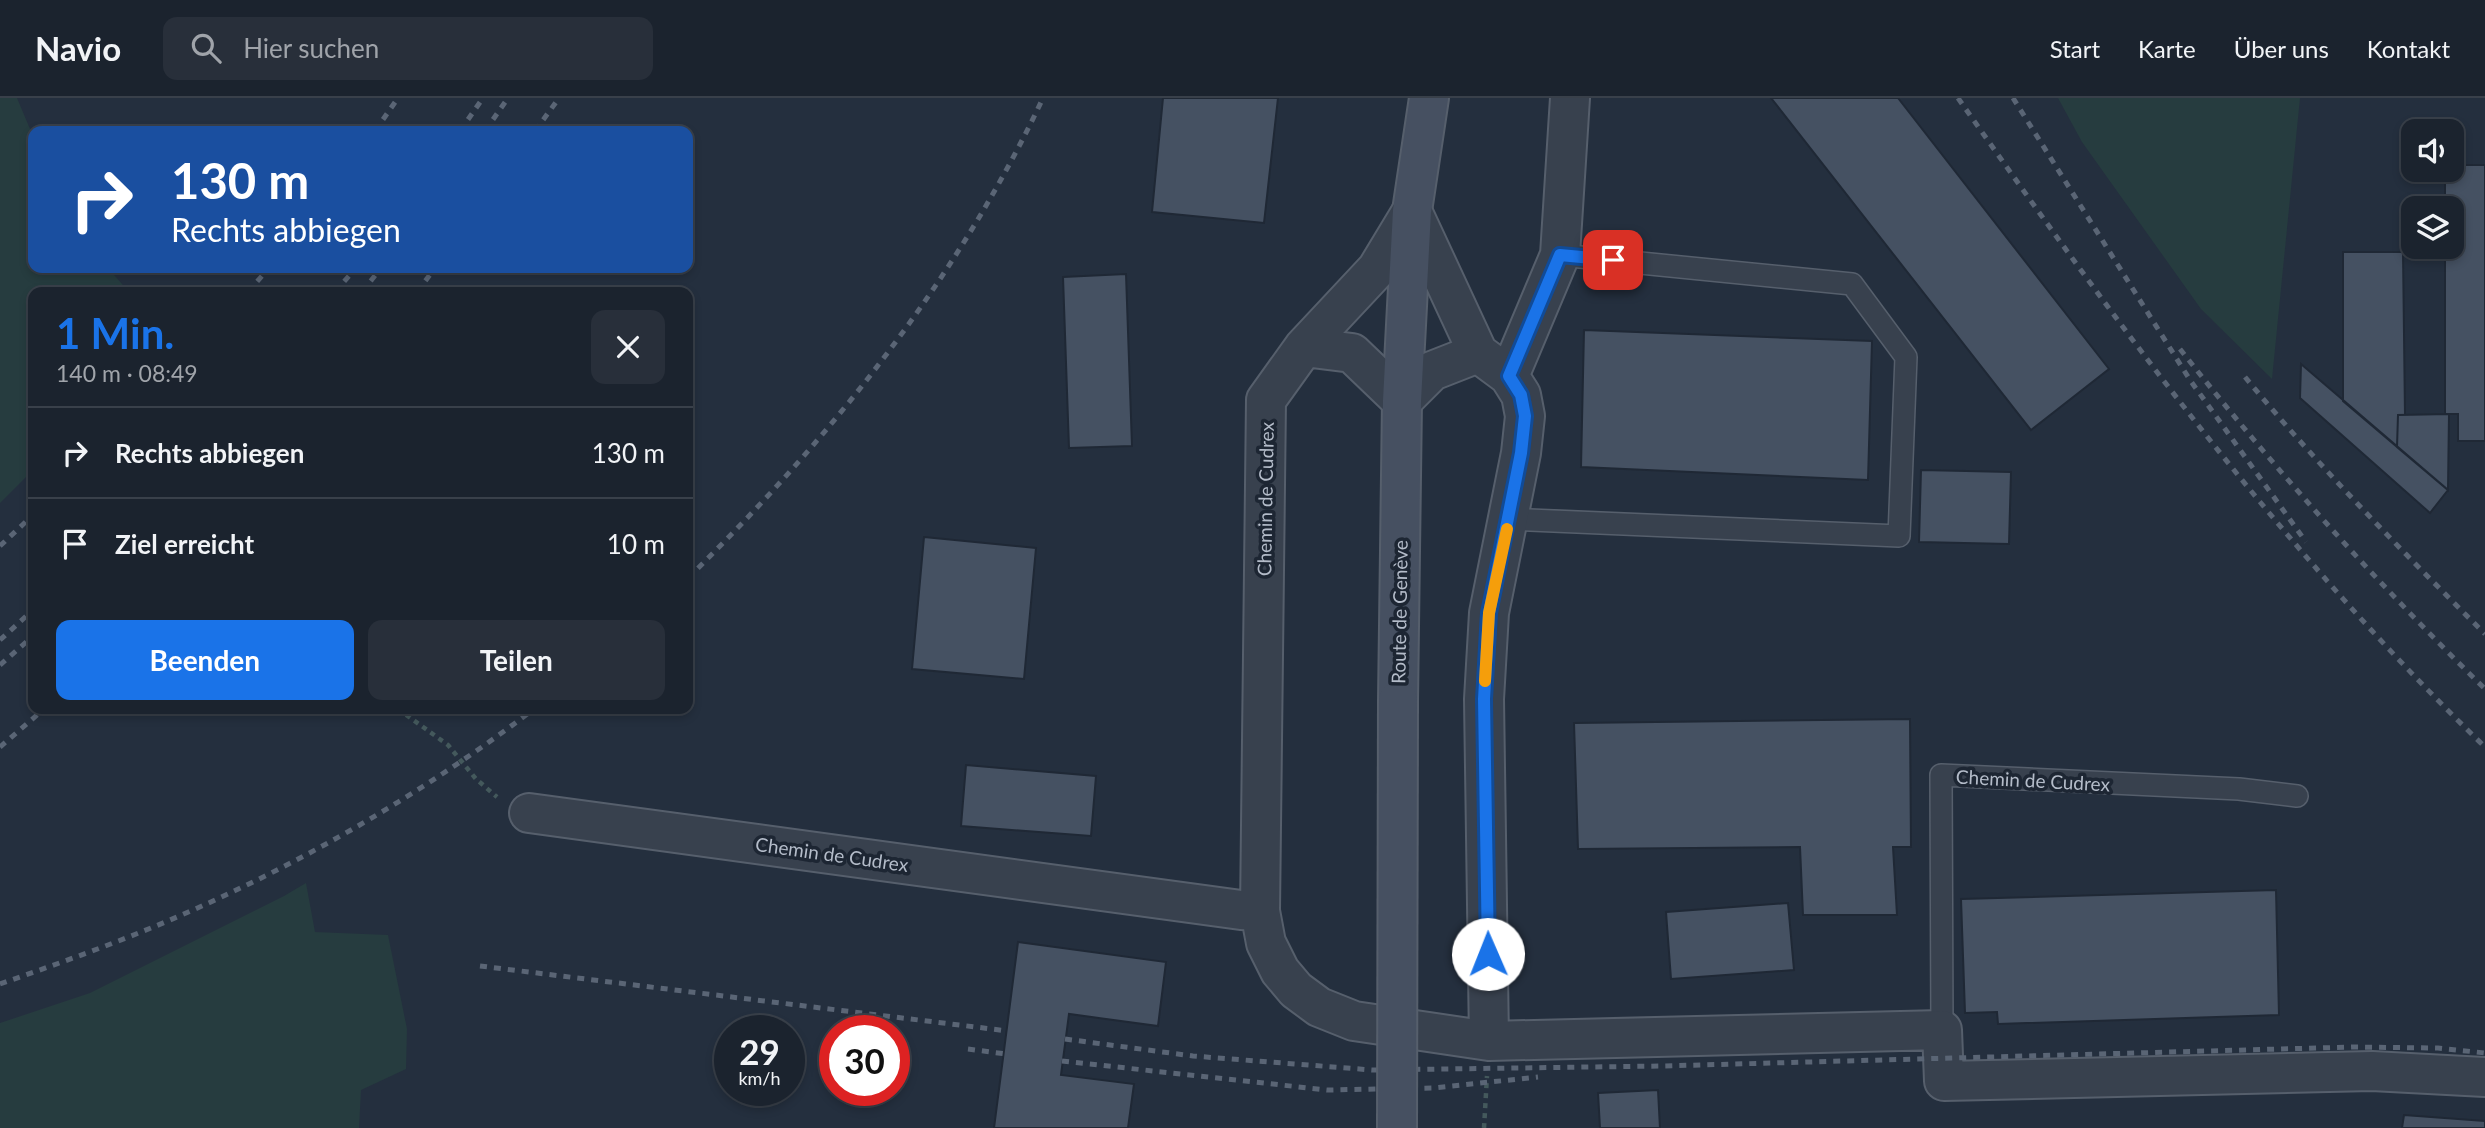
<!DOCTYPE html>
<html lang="de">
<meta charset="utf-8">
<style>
:root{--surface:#1b232e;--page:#282f3a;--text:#f1f3f6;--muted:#a0a4aa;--line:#39404a;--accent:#1a73e8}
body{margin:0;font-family:Lato,sans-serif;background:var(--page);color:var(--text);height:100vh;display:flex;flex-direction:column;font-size:26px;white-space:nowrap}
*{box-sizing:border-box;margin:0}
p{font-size:23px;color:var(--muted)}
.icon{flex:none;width:38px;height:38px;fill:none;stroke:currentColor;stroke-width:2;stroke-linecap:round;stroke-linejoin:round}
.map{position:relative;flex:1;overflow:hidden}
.details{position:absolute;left:28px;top:189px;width:665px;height:427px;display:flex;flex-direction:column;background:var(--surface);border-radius:14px;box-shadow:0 4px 10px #0003,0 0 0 2px var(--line)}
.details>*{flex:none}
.hud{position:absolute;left:28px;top:28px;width:665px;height:147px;border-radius:14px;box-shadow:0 4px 10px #0003,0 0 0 2px var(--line);background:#1a4fa0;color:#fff;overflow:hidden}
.tools{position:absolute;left:2401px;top:21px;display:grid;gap:14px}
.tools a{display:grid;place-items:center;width:63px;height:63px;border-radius:14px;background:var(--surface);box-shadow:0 4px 10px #0003,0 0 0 2px var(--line);font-size:35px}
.speed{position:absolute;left:714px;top:917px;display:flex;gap:14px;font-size:35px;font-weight:700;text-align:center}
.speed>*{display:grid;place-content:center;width:91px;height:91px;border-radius:50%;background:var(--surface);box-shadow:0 4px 10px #0003,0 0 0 2px var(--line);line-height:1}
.speed small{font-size:18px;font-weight:400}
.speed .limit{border:10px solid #d22;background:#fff;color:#111}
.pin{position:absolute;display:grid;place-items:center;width:60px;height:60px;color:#fff;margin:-30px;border-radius:14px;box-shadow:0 4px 10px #0006}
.me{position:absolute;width:77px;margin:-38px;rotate:359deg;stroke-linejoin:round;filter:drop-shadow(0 0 5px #0008)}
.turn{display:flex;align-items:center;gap:24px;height:147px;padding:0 28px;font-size:32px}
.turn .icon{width:91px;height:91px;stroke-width:2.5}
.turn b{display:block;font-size:49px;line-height:60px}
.round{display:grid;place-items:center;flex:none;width:74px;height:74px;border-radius:14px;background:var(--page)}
.head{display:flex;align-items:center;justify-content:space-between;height:119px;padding:0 28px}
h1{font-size:42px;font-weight:700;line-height:52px;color:var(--accent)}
.action{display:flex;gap:14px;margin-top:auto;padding:14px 28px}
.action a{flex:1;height:80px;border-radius:14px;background:var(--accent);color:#fff;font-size:28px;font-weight:700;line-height:80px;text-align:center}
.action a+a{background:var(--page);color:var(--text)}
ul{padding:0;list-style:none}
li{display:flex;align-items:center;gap:21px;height:91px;padding:0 28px;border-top:2px solid var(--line)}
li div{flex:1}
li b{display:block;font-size:26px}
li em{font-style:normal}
header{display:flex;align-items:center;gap:42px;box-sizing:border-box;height:98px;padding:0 35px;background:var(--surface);border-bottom:2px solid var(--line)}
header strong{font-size:33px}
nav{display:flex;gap:38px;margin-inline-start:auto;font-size:24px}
.search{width:490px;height:63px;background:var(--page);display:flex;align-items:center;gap:18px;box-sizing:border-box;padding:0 24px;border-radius:14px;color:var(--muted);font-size:26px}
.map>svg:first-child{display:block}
.green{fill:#263c3f}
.building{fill:#455162;stroke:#1f2835;stroke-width:2}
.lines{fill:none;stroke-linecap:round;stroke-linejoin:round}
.service-casing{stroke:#565f6c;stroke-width:24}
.minor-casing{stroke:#565f6c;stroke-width:42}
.secondary-casing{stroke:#565f6c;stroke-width:42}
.path{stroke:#44595c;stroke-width:4.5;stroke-dasharray:5 5;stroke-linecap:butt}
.service{stroke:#38414e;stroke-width:21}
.minor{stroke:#38414e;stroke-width:38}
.secondary{stroke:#465061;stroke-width:38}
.rail{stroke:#5a6575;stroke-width:5;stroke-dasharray:7 7;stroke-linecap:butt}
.secondary-bridge-casing{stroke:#565f6c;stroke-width:42;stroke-linecap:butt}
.secondary-bridge{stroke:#465061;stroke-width:38}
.route-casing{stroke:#114b97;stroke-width:18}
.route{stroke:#1a73e8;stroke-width:12}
.slow{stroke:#f59e0b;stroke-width:12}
.labels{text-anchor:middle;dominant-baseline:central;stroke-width:7;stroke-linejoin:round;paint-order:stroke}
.street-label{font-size:19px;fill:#b4bcc9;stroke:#1d2633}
</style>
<header>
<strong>Navio</strong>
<div class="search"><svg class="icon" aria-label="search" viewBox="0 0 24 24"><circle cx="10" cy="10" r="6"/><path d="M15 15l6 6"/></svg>Hier suchen</div>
<nav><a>Start</a><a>Karte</a><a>Über uns</a><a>Kontakt</a></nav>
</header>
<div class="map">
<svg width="2485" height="1030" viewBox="0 0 2485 1030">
<rect width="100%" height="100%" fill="#242f3e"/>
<path class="green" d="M 0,0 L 17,0 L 33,38 L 33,170 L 108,170 L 129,194 L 33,194 L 33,372 L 0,405 Z
M 2058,0 L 2300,0 L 2272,281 L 2201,211 L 2082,44 Z
M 306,785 L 315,834 L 388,837 L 407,931 L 406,971 L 361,992 L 359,1030 L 0,1030 L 0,925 L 90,895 L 284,798 Z"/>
<path class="building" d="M 1163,0 L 1278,0 L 1264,125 L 1152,114 Z
M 1771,0 L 1898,0 L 2109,271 L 2031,332 Z
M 2452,67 L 2485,67 L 2485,343 L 2458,343 L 2458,316 L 2445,316 L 2445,149 L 2452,149 L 2452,110 L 2445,110 L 2445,72 L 2452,72 Z
M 2343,154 L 2403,154 L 2405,317 L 2398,317 L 2397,349 L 2343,303 Z
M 1126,176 L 1132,348 L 1069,350 L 1063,179 Z
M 1584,232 L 1872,243 L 1868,382 L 1581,369 Z
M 2301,266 L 2448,392 L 2430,415 L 2300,300 Z
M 2449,316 L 2448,392 L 2397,349 L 2398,317 Z
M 1921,372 L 2011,374 L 2009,446 L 1919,444 Z
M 924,439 L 1036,450 L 1024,581 L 912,571 Z
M 1910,621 L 1911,749 L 1893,749 L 1897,817 L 1803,817 L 1800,749 L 1578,751 L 1574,625 Z
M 966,667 L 1096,678 L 1091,738 L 961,728 Z
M 2276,792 L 2279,917 L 1998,926 L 1997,914 L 1965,915 L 1961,801 Z
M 1788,805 L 1794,872 L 1671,881 L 1666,814 Z
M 1018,844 L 1166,864 L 1158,928 L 1069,916 L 1061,977 L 1134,986 L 1128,1030 L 994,1030 Z
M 1658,992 L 1660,1030 L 1600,1030 L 1598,995 Z
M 2404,1017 L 2485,1023 L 2485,1030 L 2402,1030 Z"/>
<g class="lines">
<g class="service-casing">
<path id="service" d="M 1509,421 L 1899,438 L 1906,259 L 1852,186 L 1560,157
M 1942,932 L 1941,677 L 2239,691 L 2297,698"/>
</g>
<g class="minor-casing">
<path id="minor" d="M 1412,113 L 1377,171 L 1304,249 L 1266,302 L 1260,813 L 1266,845 L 1280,873 L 1296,892 L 1319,909 L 1354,923 L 1489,943 L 1942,932 L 1944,983 L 2372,973 L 2485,979
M 1412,113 L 1478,255 L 1509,278 L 1521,297 L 1525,318 L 1521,355 L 1489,515 L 1484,601 L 1489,943
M 1304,249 L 1352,255 L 1402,303 L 1432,273 L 1478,255
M 1509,278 L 1560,157 L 1570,0
M 529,715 L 1241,812 L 1260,813"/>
</g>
<g class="secondary-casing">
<path id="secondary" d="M 1398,603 L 1402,303 L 1412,113 L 1429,0"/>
</g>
<path class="path" d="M 398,611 L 448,647 L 476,681 L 497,699
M 1484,1030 L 1487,978"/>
<use href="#service" class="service"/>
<use href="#minor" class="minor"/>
<use href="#secondary" class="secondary"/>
<path class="rail" d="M 1958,0 C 2118,228 2284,455 2485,649
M 2013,0 L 2190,282 L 2306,444
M 375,33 L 398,0
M 460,33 L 483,0
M 485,33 L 508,0
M 535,33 L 559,0
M 248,194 L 269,170
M 335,194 L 356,170
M 362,194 L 381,170
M 417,194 L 435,170
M 2180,251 C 2275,372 2376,484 2485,591
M 2245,279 C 2320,370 2402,453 2485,536
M 0,448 L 33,417
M 688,480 C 831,340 957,182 1043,0
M 0,542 L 33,512
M 0,567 L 33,538
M 0,649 L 44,611
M 480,868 L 1008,933
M 0,886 C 57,866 114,846 170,822 C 299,767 422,696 534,611
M 1065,941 L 1193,958 L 1372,972 L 1663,968 L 2353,949 L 2438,950 L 2485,955
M 968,951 L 1006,956
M 1062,963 L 1327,992 L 1433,990 L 1538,979"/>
<g class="secondary-bridge-casing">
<path id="secondary-bridge" d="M 1397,1030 L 1398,603"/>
</g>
<use href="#secondary-bridge" class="secondary-bridge"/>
</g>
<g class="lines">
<g class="route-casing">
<path id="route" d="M 1488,856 L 1484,601 L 1489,515 L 1521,355 L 1525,318 L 1521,297 L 1509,278 L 1560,157 L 1613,162"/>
</g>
<use href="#route" class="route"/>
<path class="slow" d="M 1485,583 L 1489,515 L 1507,431"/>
</g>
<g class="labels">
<g class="street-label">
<text transform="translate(1265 401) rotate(-89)">Chemin de Cudrex</text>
<text transform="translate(1399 514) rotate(-89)">Route de Genève</text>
<text transform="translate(2033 682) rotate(3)">Chemin de Cudrex</text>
<text transform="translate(832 756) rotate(8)">Chemin de Cudrex</text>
</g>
</g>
</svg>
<div class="tools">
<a><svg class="icon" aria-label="sound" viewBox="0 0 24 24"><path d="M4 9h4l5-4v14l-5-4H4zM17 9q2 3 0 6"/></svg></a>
<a><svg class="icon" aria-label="layers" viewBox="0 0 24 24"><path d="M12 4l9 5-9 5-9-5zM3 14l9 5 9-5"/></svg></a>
</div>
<div class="speed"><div>29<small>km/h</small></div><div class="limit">30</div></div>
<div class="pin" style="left:1613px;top:162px;background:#d93025"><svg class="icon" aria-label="arrive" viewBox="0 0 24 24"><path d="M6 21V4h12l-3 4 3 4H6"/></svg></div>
<svg class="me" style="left:1488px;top:856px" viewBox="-20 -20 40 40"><circle r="19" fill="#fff"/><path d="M0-13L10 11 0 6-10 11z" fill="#1a73e8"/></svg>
<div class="hud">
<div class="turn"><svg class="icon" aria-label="right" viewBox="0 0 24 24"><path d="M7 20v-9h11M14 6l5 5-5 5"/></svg><div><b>130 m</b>Rechts abbiegen</div></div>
</div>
<section class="details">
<div class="head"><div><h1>1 Min.</h1><p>140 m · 08:49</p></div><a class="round"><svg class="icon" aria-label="close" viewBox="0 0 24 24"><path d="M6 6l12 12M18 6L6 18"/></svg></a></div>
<ul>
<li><svg class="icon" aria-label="right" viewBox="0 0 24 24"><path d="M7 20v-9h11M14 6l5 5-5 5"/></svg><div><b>Rechts abbiegen</b></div><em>130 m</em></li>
<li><svg class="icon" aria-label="arrive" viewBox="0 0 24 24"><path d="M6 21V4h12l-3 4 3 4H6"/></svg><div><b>Ziel erreicht</b></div><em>10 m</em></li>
</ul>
<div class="action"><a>Beenden</a><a>Teilen</a></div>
</section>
</div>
